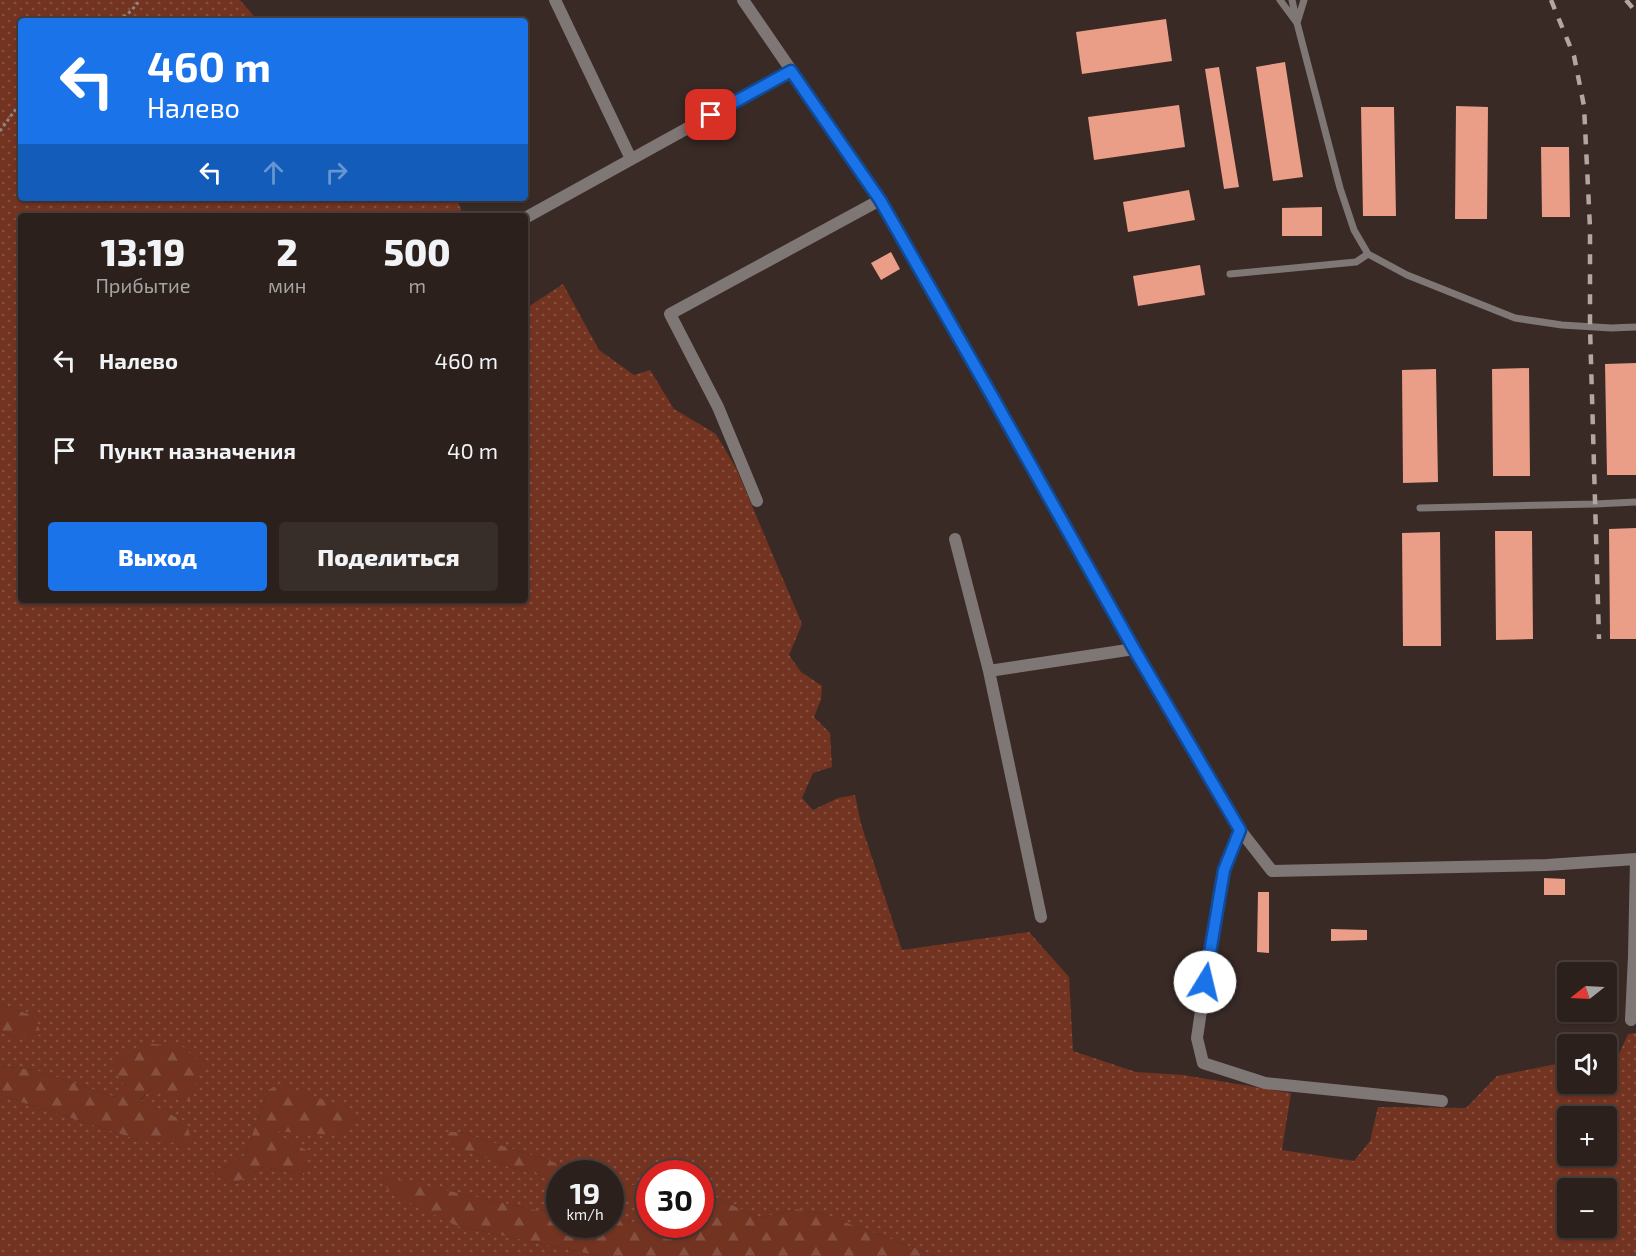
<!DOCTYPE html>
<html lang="ru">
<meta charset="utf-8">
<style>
:root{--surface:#2b201c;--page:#372d29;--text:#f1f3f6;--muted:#a6a3a3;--line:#473e3b;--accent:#1a73e8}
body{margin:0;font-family:"Exo 2",sans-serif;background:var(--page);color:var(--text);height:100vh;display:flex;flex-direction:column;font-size:22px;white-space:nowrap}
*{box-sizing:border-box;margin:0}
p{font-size:20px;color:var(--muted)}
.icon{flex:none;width:33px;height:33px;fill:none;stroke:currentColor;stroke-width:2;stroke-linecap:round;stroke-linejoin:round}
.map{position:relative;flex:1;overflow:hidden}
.drawer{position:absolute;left:18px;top:213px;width:510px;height:390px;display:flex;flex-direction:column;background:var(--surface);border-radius:6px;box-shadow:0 2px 4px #0004,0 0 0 2px var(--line)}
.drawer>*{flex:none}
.guide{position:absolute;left:18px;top:18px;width:510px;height:183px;border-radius:6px;box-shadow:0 2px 4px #0004,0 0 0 2px var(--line);background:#1a73e8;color:#fff;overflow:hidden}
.needle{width:39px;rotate:252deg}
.fabs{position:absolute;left:1557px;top:962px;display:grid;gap:12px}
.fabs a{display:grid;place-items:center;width:60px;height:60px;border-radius:6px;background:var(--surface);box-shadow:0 2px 4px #0004,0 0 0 2px var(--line);font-size:30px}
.speed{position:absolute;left:546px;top:1160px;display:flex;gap:12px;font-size:30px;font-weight:700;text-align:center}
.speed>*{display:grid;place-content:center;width:78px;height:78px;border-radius:50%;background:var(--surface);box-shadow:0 2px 4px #0004,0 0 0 2px var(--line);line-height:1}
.speed small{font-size:15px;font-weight:400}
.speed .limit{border:9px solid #d22;background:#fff;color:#111}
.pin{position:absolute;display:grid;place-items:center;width:51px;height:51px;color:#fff;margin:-26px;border-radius:12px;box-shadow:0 3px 9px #0006}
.me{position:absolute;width:66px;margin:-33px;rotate:9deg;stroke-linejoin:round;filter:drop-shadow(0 0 4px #0008)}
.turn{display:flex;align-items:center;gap:21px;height:126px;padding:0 30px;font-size:27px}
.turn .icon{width:78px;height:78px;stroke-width:2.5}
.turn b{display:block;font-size:42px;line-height:51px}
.lanes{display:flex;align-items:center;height:57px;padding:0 30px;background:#0003;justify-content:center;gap:30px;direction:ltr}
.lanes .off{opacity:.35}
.eta{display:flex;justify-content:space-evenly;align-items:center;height:102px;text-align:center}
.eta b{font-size:36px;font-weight:800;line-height:42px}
.action{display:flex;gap:12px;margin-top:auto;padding:12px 30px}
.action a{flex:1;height:69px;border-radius:6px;background:var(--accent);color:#fff;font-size:24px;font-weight:800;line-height:69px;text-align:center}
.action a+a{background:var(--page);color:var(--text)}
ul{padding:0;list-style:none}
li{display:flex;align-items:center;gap:18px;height:90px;padding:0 30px}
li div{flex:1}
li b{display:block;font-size:22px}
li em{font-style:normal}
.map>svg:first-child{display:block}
.green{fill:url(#green-dots);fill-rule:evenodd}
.forest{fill:url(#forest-firs)}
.building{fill:#ea9d87}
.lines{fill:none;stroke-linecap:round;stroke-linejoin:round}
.path{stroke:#918581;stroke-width:3;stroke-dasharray:3 3;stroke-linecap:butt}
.service{stroke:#7f7775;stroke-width:7}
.minor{stroke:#7f7775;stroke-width:12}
.rail{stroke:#b2a6a3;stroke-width:4.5;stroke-dasharray:10 10;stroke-linecap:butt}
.route-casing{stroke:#114b97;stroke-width:15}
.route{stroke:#1a73e8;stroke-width:10}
</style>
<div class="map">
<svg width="1636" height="1256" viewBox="0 0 1636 1256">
<defs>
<pattern id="green-dots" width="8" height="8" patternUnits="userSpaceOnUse" patternTransform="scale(1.5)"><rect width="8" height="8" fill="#733321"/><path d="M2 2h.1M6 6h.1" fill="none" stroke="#865040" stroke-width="1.8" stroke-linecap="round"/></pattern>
<pattern id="forest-firs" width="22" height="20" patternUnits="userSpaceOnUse" patternTransform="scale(1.5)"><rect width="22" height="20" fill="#733321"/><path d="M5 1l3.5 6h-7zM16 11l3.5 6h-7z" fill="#865040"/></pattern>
</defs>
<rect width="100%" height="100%" fill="#392a26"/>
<path class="green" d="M 0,0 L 240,0 L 258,21 L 21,21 L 21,198 L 456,198 L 464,216 L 21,216 L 21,600 L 525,600 L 525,309 L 563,284 L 599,350 L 634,375 L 650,370 L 674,409 L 716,434 L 736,468 L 802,624 L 789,655 L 801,672 L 822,686 L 821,699 L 814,717 L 830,733 L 832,767 L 813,773 L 802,798 L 813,810 L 838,798 L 855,795 L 861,824 L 902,950 L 1029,932 L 1069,977 L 1073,1051 L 1136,1072 L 1183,1075 L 1291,1093 L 1282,1150 L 1354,1161 L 1370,1141 L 1378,1107 L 1466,1108 L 1497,1076 L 1561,1063 L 1567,1076 L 1568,1083 L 1571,1083 L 1575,1090 L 1604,1086 L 1606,1083 L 1628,1034 L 1636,1033 L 1636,1256 L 936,1256 L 823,1214 L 797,1209 L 759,1218 L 701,1190 L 700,1173 L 650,1173 L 649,1186 L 624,1185 L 611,1181 L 610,1173 L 587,1173 L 460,1132 L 452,1145 L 509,1167 L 559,1181 L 559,1213 L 529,1209 L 375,1175 L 457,1226 L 600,1256 L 0,1256 L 0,1095 L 139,1140 L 186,1122 L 140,1101 L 149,1091 L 202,1065 L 125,1088 L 115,1097 L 35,1070 L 0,1066 L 0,1031 L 15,1037 L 34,1016 L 0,1004 ZM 268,1090 L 271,1130 L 304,1175 L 263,1167 L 232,1185 L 212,1172 L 222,1169 L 245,1155 ZM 1568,1116 L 1606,1116 L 1606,1155 L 1568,1155 ZM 1568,1188 L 1606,1188 L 1606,1227 L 1568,1227 Z
M 610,1194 L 648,1204 L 649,1205 L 650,1224 L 657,1224 L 656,1225 L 611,1219 Z"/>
<path class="forest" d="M 0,1004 L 34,1016 L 41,1033 L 34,1039 L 15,1037 L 0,1031 Z
M 144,1043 L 183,1047 L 203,1065 L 189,1101 L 149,1091 L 140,1100 L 186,1122 L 193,1146 L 139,1140 L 0,1095 L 0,1066 L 35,1070 L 115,1097 L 125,1087 L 110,1063 Z
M 280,1084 L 355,1111 L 359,1122 L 336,1135 L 272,1131 L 306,1150 L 304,1175 L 263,1167 L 232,1185 L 211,1172 L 222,1169 L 245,1155 L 268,1090 Z
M 447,1132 L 460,1132 L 587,1173 L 560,1173 L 559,1181 L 509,1167 L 452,1145 Z
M 374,1174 L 529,1209 L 559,1213 L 560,1224 L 610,1224 L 611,1219 L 656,1225 L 657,1224 L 700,1224 L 701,1190 L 759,1218 L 797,1209 L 823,1214 L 936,1256 L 600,1256 L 457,1226 L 392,1194 Z
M 610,1181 L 624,1185 L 649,1186 L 649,1205 L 611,1194 Z"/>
<path class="building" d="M 1166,19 L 1172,61 L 1082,74 L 1076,32 Z
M 1285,62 L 1303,177 L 1273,181 L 1256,67 Z
M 1219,67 L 1239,187 L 1224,189 L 1205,69 Z
M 1179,105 L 1185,147 L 1094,160 L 1088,117 Z
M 1456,106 L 1488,107 L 1487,219 L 1455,219 Z
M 1361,107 L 1394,107 L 1396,216 L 1363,216 Z
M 1541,147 L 1569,147 L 1570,217 L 1542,217 Z
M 1189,190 L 1195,220 L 1128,232 L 1123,202 Z
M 1322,207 L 1322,236 L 1282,236 L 1282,208 Z
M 891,252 L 900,269 L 881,280 L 871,263 Z
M 1200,265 L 1205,295 L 1138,306 L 1133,276 Z
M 1636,363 L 1636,475 L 1607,475 L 1605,364 Z
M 1529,368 L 1530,476 L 1493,476 L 1492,369 Z
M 1436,369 L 1438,482 L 1403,483 L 1402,370 Z
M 1636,528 L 1636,639 L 1610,639 L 1609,529 Z
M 1495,531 L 1532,531 L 1533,639 L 1496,640 Z
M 1440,532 L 1441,646 L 1403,646 L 1402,533 Z
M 1544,878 L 1565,879 L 1565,895 L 1544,895 Z
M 1258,892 L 1269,892 L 1269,953 L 1257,952 Z
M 1331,929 L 1367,930 L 1367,940 L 1331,941 Z"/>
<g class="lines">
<path class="path" d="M 119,21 L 131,11 L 140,0
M 0,131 L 21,102"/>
<path class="service" d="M 1280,0 L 1297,23 L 1340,188 L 1354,230 L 1368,254
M 1292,0 L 1297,23 L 1304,0
M 1230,274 L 1356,262 L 1368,254 L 1407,275 L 1515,318 L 1562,325 L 1611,328 L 1636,327
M 1420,508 L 1595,504 L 1636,502"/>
<path class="minor" d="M 555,0 L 631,159
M 743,0 L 880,200 L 1134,649 L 1240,830 L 1272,871 L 1547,865 L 1636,859
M 525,218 L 791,71
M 757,501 L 718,407 L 670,314 L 880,200
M 955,539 L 989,671 L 1041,917
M 989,671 L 1134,649
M 1240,830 L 1224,870 L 1208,963 L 1197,1038 L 1203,1063 L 1265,1083 L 1442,1101
M 1631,1020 L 1634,956 L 1636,859"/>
<path class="rail" d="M 1551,0 L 1574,56 L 1584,106 L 1590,228 L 1590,327 L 1599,639
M 1626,0 L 1636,12"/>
</g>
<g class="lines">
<g class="route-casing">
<path id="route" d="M 711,115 L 791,71 L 880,200 L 992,396 L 1134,649 L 1240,830 L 1224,870 L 1205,982"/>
</g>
<use href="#route" class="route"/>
</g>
</svg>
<div class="fabs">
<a><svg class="needle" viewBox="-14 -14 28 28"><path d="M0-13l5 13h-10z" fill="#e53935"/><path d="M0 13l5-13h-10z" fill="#a6a3a3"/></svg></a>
<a><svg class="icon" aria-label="sound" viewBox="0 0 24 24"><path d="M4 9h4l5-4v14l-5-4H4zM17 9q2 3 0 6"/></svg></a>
<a>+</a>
<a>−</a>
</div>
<div class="speed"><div>19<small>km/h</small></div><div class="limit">30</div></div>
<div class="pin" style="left:711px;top:115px;background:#d93025"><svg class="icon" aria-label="arrive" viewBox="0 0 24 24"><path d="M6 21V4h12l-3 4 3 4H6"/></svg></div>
<svg class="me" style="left:1205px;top:982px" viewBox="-20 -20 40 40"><circle r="19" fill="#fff"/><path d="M0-13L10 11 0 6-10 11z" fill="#1a73e8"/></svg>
<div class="guide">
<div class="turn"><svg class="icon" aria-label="left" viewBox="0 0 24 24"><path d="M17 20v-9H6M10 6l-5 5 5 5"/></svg><div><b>460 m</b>Налево</div></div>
<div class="lanes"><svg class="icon" aria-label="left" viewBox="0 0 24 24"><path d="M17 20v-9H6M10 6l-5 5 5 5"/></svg><svg class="icon off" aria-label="ahead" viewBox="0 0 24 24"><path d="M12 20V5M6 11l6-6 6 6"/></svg><svg class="icon off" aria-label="right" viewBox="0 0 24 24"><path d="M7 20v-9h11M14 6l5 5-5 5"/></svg></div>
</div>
<section class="drawer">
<div class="eta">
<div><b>13:19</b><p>Прибытие</p></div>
<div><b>2</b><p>мин</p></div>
<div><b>500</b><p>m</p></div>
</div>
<ul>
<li><svg class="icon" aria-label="left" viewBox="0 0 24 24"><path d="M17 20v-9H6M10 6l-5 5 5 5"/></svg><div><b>Налево</b></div><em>460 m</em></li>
<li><svg class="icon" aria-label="arrive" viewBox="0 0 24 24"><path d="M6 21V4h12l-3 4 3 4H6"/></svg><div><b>Пункт назначения</b></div><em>40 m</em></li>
</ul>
<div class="action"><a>Выход</a><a>Поделиться</a></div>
</section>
</div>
